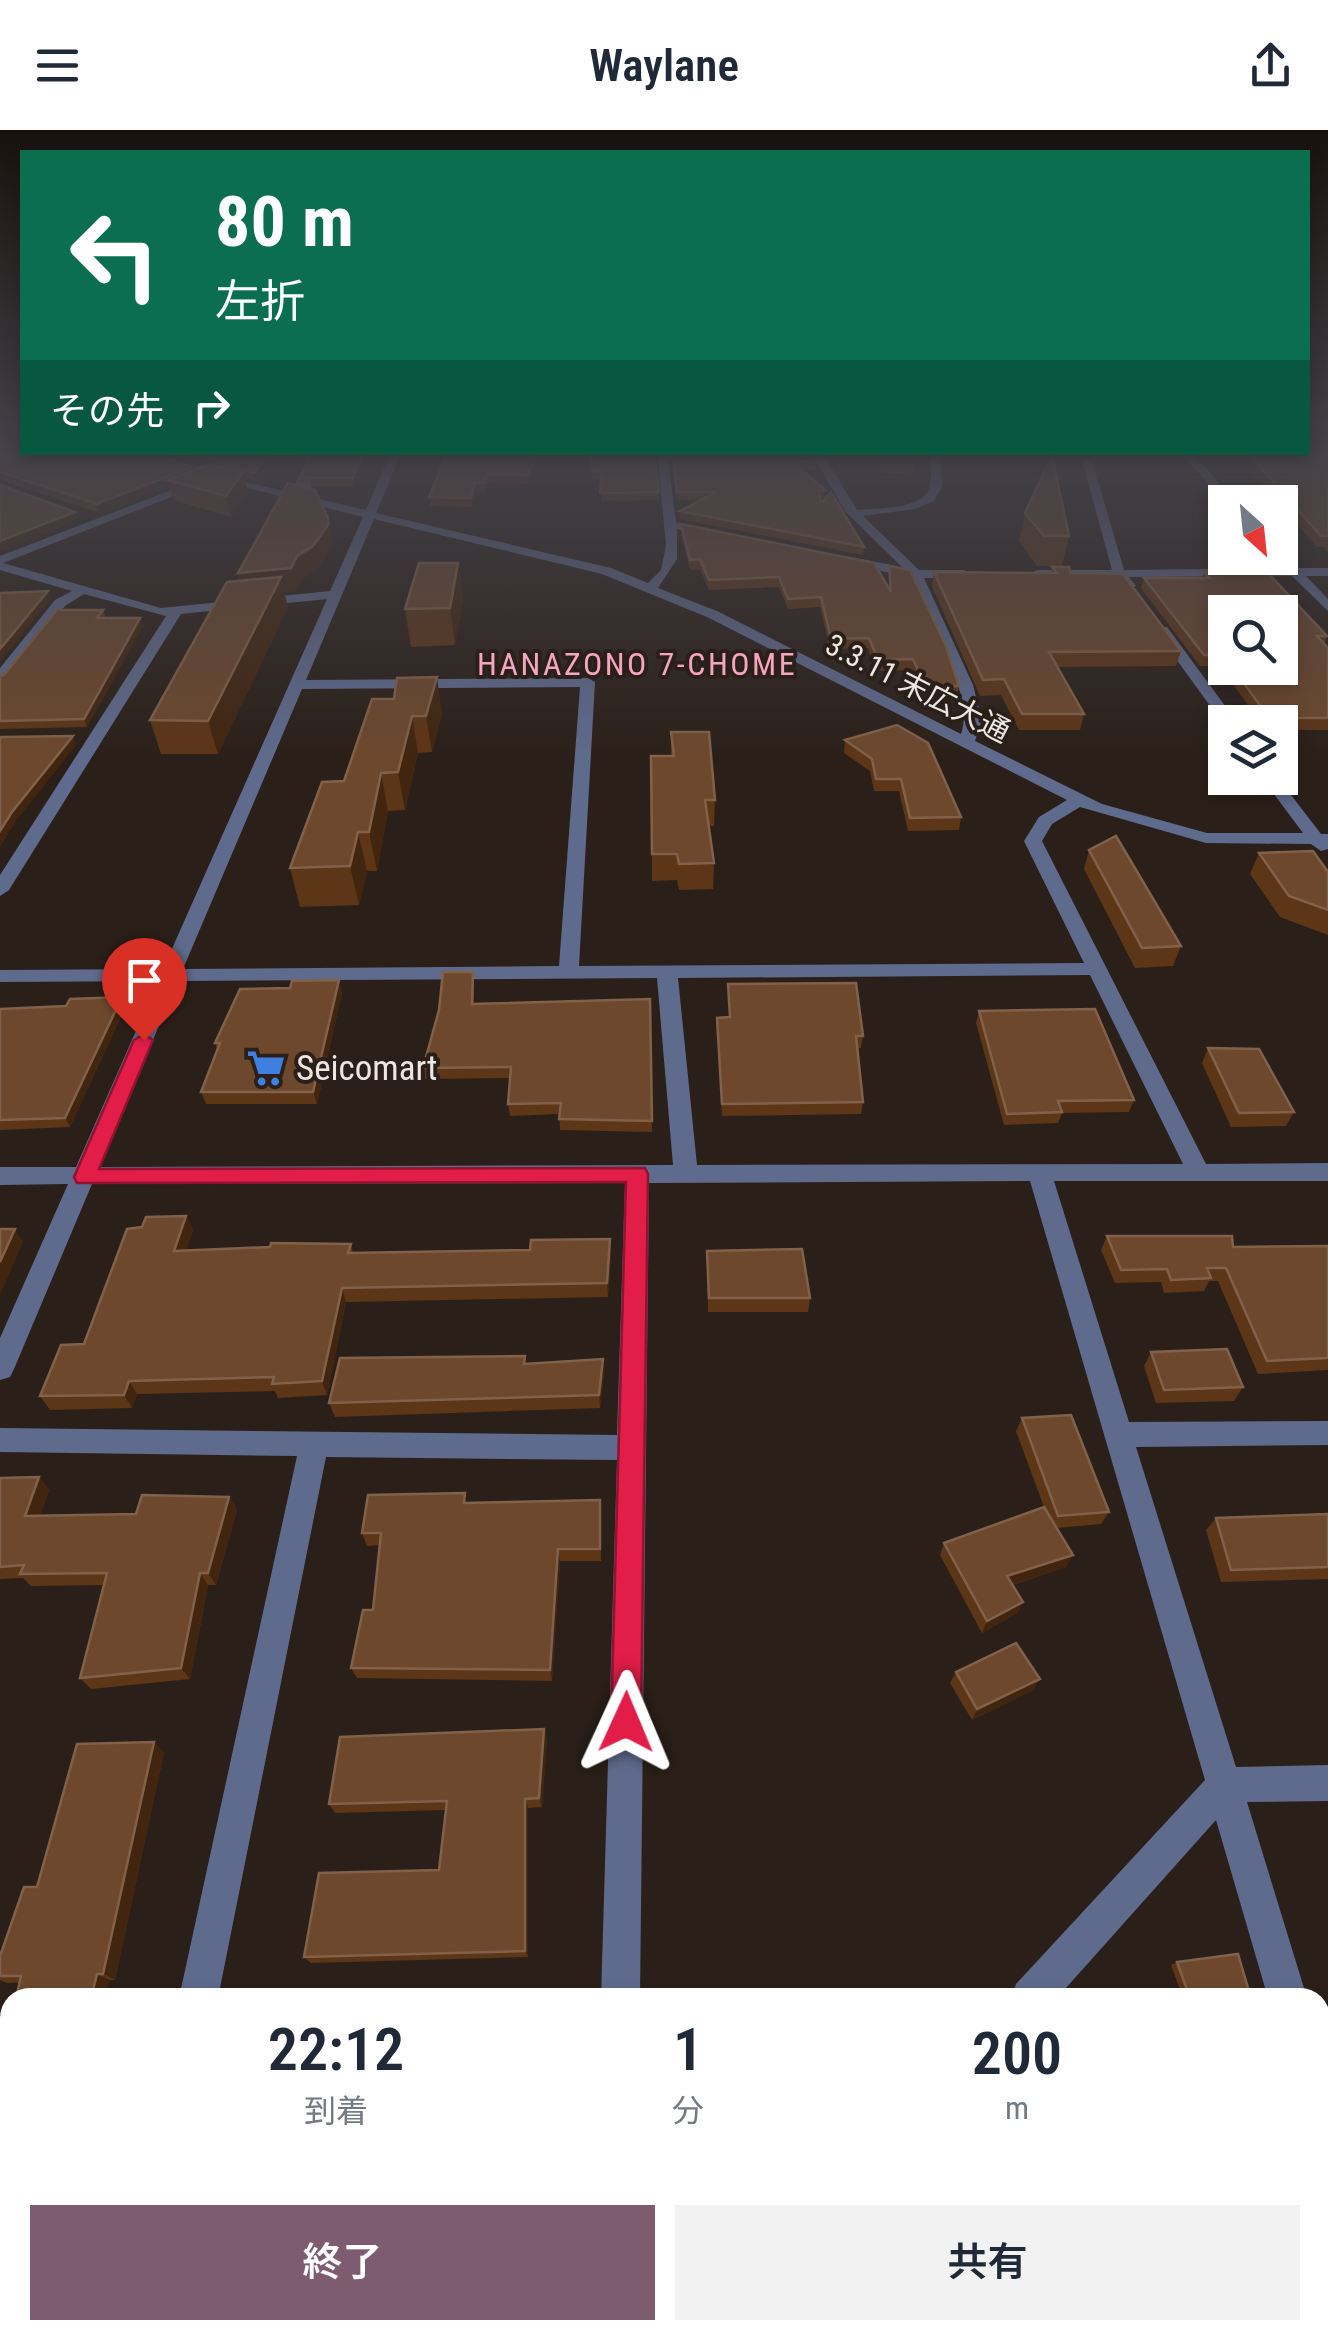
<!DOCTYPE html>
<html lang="ja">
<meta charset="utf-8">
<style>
:root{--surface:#fff;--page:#f2f2f3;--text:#1f2937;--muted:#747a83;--accent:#7d5c71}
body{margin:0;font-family:"Roboto Condensed","Noto Sans JP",sans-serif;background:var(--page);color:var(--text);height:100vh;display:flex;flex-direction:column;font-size:38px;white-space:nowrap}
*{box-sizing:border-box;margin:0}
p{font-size:32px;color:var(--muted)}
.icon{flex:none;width:55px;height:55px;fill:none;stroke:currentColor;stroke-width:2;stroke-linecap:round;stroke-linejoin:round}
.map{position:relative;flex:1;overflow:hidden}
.sheet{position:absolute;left:0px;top:1858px;width:1330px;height:352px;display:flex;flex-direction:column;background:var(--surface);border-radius:30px 30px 0 0;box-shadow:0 5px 15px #0003}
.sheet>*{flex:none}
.guide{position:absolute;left:20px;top:20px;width:1290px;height:305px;border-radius:0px;box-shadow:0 5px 15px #0003;background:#0b6e4f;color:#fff;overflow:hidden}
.needle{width:65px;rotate:153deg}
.controls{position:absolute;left:1208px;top:355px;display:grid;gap:20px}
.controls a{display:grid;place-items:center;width:90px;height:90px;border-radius:0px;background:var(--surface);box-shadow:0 5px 15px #0003;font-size:50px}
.pin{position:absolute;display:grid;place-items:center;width:85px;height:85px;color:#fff;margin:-102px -42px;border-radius:50% 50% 50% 0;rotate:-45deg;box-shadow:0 0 10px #0007}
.pin .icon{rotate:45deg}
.me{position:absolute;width:110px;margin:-55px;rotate:1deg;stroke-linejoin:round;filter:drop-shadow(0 0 8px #0008)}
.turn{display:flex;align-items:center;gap:35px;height:210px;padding:0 30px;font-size:45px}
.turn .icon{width:130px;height:130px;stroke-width:2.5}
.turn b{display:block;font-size:70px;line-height:85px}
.then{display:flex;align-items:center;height:95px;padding:0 30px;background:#0003;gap:20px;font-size:38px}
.eta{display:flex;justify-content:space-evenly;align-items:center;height:170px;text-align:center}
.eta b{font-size:60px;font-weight:600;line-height:70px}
.button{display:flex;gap:20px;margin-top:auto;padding:20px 30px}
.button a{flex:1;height:115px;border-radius:0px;background:var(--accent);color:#fff;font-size:40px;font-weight:600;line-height:115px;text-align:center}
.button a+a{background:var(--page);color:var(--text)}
header{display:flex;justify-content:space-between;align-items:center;height:130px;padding:0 30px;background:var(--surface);font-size:45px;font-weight:600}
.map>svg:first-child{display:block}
.green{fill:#003e1a}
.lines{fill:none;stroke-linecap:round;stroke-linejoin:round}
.minor{fill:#5f6b8d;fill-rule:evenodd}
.wall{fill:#5d3517;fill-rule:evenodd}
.shaded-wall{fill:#42250f}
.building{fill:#6d482d;stroke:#816149;stroke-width:2.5}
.route{fill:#e11d48;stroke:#92132f;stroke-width:2.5}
.labels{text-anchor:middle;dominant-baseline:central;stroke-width:8;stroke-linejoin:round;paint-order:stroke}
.far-street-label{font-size:30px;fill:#eee6e1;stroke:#2b2019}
.far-neighbourhood-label{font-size:32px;letter-spacing:2.5px;fill:#f5a5c0;stroke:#2b2019}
.poi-label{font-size:35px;fill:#eee6e1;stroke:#2b2019;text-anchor:start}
</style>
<header><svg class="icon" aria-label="menu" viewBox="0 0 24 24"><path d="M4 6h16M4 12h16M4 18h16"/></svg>Waylane<svg class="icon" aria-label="share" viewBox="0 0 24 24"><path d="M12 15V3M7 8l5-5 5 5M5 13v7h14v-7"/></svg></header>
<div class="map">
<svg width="1328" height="2209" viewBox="0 0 1328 2209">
<rect width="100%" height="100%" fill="#2b2019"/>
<path class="green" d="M 175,2200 L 675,2200 L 675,2209 L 173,2209 Z"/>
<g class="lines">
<path class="minor" d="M 391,322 L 402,322 L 376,383 L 611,438 L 648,453 L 661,440 L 666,415 L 657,322 L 667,322 L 676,392 L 719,403 L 713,407 L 677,399 L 677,429 L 658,458 L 717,481 L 961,604 C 975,565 928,485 911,447 L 842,433 L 840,430 L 846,426 L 902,437 L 845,381 L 811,322 L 822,322 L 857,380 C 877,378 925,380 930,356 C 932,346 930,333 930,322 L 940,322 L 942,356 L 934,371 L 915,379 L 863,386 L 919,440 L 964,440 L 970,444 L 964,448 L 924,448 L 973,555 L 982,590 L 975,611 L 1102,674 L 1207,703 L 1303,703 L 1262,648 L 1278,648 L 1321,704 L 1328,704 L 1328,719 L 1321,721 L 1311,714 L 1206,713 L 1080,677 L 1052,694 L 1042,711 L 1206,1034 L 1328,1033 L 1328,1051 L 1054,1051 L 1129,1292 L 1328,1291 L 1328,1315 L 1136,1317 L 1236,1637 L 1328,1635 L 1328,1671 L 1247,1672 L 1307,1868 L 1268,1868 L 1216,1690 L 1057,1868 L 1011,1868 L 1016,1854 L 1205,1650 L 1030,1051 L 649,1053 L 640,1868 L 601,1868 L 617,1330 L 326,1327 L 218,1868 L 179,1868 L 297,1326 L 0,1322 L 0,1298 L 617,1305 L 625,1053 L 92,1054 L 14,1239 L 10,1247 L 0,1250 L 0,1208 L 68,1054 L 0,1055 L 0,1037 L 76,1037 L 158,851 L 0,852 L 0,840 L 163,839 L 327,469 L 181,484 L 9,760 L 0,766 L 0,745 L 166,486 L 84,464 L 65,476 L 5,551 L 0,552 L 0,538 L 55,470 L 72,461 L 0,440 L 0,426 L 203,348 L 207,353 L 3,433 L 161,478 L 330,461 L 363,387 L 208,348 L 214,345 L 366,380 ZM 374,389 L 602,444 L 707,487 L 1067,670 L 1039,687 L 1024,711 L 1084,833 L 579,836 L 595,552 L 588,548 L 306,550 ZM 580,557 L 559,836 L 183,839 L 302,559 ZM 1090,845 L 1183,1034 L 697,1035 L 678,848 ZM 657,848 L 673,1035 L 99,1037 L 178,851 Z
M 1180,322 L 1286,322 L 1195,326 L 1236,372 L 1225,372 Z
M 1088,331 L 1093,334 L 1124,440 L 1285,438 L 1290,432 L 1299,438 L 1328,438 L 1328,446 L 1306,446 L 1328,469 L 1328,481 L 1292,446 L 1129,447 L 1136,456 L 1129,460 L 1116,447 L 1034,447 L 1034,441 L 1039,440 L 1112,440 L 1083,334 Z
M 1157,497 L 1167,497 L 1237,592 L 1224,595 L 1155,500 Z
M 1320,1953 L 1328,1956 L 1328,2020 L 1320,2016 Z
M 105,2200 L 151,2200 L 149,2209 L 103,2209 Z"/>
</g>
<path class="wall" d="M 0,318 L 192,337 L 193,340 L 206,335 L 169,322 L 276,322 L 256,352 L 245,348 L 248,362 L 231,387 L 173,370 L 169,356 L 100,383 L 0,350 Z
M 1328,318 L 1328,422 L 1324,417 L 1317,417 L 1280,375 L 1280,372 L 1278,372 L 1239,328 L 1241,322 L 1308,322 Z
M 284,322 L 388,322 L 384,328 L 366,328 L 354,357 L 311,357 L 332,409 L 332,417 L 318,438 L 302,448 L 296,461 L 284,462 L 288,477 L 218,624 L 161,624 L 150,590 L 240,451 L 238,443 L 297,355 L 297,353 L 306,336 Z
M 403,322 L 541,322 L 529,354 L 488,353 L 485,361 L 476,362 L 472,377 L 430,376 L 429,367 L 446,327 L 404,327 Z
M 588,322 L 654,322 L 659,370 L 601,371 L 601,349 L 593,349 Z
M 671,322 L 813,322 L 816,332 L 816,340 L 800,339 L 825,360 L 824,368 L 820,368 L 821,373 L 864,417 L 863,425 L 680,389 L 680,381 L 701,370 L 677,370 Z
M 878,322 L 917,322 L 914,345 L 880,343 Z
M 1025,383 L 1069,406 L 1062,436 L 1037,436 L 1019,411 Z
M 681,394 L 889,458 L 889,436 L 959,556 L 957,566 L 923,568 L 911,540 L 876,541 L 868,518 L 830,519 L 820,477 L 788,479 L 779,457 L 709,460 L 700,439 L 690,440 L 681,404 Z
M 458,433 L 463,469 L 455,515 L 411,517 L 405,479 Z
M 1052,437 L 1070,443 L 1181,521 L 1176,536 L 1058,537 L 1084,584 L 1080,600 L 1019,600 L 1001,565 L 980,566 L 932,456 L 934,442 L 1051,443 Z
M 1204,442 L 1327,506 L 1324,514 L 1328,518 L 1328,600 L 1280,600 L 1280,592 L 1260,592 L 1220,536 L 1200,536 L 1141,458 L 1144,448 L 1203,448 ZM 1225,482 L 1280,538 L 1225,538 Z
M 103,480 L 106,488 L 143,496 L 87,597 L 0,599 L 0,546 Z
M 372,569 L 442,583 L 432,622 L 418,623 L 405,680 L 388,681 L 377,741 L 367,741 L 359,775 L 300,777 L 290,738 L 344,651 Z
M 671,602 L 715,670 L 714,696 L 709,696 L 714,733 L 713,759 L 679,760 L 677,750 L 652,751 L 651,626 L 671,626 Z
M 845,610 L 961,687 L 959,700 L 908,701 L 899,661 L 874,661 L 870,641 L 844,623 Z
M 1089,720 L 1181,816 L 1173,836 L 1135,838 L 1084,739 Z
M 1259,723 L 1328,742 L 1328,805 L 1280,787 L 1250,744 Z
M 474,853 L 474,874 L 650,869 L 652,1002 L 560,1000 L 559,984 L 510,986 L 508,974 L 510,948 L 425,949 L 423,938 Z
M 728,854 L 863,906 L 861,918 L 857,918 L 863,972 L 861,984 L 722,986 L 717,888 L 729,887 Z
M 342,862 L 317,974 L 206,974 L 201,962 L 217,920 L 215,913 Z
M 126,876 L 70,997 L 0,1000 L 0,879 Z
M 979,881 L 1134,970 L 1129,982 L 1062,983 L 1058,993 L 1004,995 L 976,893 Z
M 1208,918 L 1294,982 L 1286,996 L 1231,997 L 1202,933 Z
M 186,1086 L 193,1100 L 186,1120 L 351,1114 L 353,1123 L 611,1123 L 608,1167 L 346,1172 L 327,1265 L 278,1268 L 275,1261 L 137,1264 L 132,1278 L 50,1280 L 40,1266 L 84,1214 L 142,1097 Z
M 1107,1106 L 1233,1117 L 1328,1116 L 1328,1240 L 1258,1244 L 1218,1151 L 1209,1151 L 1204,1161 L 1164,1163 L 1161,1152 L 1115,1153 L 1101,1120 Z
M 707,1121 L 810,1168 L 808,1182 L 708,1182 Z
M 1151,1222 L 1243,1257 L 1234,1271 L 1156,1273 L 1144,1236 Z
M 604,1243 L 600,1278 L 335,1287 L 329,1273 Z
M 1022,1288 L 1109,1382 L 1101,1394 L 1056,1398 L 1066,1437 L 1012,1455 L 1023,1472 L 1017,1483 L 982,1503 L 940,1425 L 944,1413 L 1044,1377 L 1016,1301 Z
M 39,1347 L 49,1360 L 40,1385 L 136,1384 L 229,1367 L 237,1380 L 216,1455 L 208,1455 L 190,1549 L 91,1559 L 80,1548 L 104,1455 L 31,1456 L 23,1448 L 0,1449 L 0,1348 Z
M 600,1370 L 601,1431 L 560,1431 L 552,1551 L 357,1548 L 351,1538 L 373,1480 L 380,1415 L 367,1416 L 362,1403 L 468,1373 Z
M 1328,1384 L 1328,1449 L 1221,1452 L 1206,1400 L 1216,1388 Z
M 956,1542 L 1033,1560 L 972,1590 L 950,1553 Z
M 547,1609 L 542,1677 L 528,1678 L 528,1827 L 311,1833 L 304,1827 L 439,1740 L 446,1680 L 335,1683 L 329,1674 Z
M 164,1622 L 115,1850 L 7,1853 L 0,1850 L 0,1826 L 37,1757 Z
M 1177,1832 L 1251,1868 L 1183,1868 L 1171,1835 Z
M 1228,2200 L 1320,2200 L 1328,2209 L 1230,2209 Z"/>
<path class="shaded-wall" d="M 268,322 L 276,322 L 256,352 L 254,343 Z
M 363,322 L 365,322 L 366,328 L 354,357 L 353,348 Z
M 537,322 L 541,322 L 529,354 L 528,345 Z
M 192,337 L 194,346 L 167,350 L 169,356 L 100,383 L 97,374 Z
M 243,342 L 248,362 L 231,387 L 226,366 Z
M 475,353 L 476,362 L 472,377 L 471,368 Z
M 75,382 L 78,391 L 0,422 L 0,411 Z
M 328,388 L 332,417 L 318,438 L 302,448 L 296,461 L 284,462 L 288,477 L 218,624 L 208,591 L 244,466 L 238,443 Z
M 458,433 L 463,469 L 455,515 L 450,478 Z
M 48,461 L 51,469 L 0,532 L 0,519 Z
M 140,488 L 143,496 L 87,597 L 84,589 Z
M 437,547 L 442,583 L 432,622 L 426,586 Z
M 412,586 L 418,623 L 405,680 L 398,642 Z
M 73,606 L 76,615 L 16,691 L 0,717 L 0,701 L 12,682 Z
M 381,643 L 388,681 L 377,741 L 369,702 Z
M 358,702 L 367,741 L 359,775 L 350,736 Z
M 339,850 L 342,862 L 317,974 L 313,962 Z
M 122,867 L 126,876 L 70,997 L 65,988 Z
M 186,1086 L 193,1100 L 181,1135 L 174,1121 Z
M 15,1099 L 23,1112 L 0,1165 L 0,1132 Z
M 610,1109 L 611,1123 L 608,1167 L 607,1153 Z
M 342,1158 L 346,1172 L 327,1265 L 322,1251 Z
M 603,1229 L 604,1243 L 600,1278 L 599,1265 Z
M 129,1251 L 137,1264 L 132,1278 L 124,1265 Z
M 39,1347 L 49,1360 L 36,1398 L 25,1386 Z
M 229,1367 L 237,1380 L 216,1455 L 208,1443 Z
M 558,1419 L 560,1431 L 552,1551 L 550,1540 Z
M 1073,1425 L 1066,1437 L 1001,1458 L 1007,1446 Z
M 200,1443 L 208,1455 L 190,1549 L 181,1538 Z
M 1023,1472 L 1017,1483 L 982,1503 L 987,1491 Z
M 1040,1549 L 1033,1560 L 972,1590 L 977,1579 Z
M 544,1599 L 547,1609 L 542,1677 L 539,1668 Z
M 154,1612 L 164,1622 L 115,1850 L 103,1844 Z
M 525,1669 L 528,1678 L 528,1827 L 525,1821 Z
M 97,1844 L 110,1850 L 105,1868 L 91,1868 Z
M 15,2200 L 31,2200 L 29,2209 L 13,2209 Z"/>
<path class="building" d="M 0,318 L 22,318 L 22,322 L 151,322 L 192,337 L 97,374 L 0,342 Z
M 1308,318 L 1328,318 L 1328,406 L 1321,406 L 1247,322 L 1308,322 Z
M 193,322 L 268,322 L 254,343 Z
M 297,322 L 363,322 L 353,348 L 307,348 L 310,356 L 297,353 L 309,330 Z
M 448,322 L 537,322 L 528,345 L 487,344 L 484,352 L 475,353 L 471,368 L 429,367 Z
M 589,322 L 654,322 L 659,362 L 600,363 L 602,341 L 593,341 Z
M 672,322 L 813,322 L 816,332 L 791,331 L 825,360 L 819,361 L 821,373 L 831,362 L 864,417 L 680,381 L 716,362 L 677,362 Z
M 1052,325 L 1069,406 L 1044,406 L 1025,383 Z
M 210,334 L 243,342 L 226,366 L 167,350 Z
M 288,353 L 315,360 L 328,388 L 328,395 L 313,416 L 297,426 L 291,438 L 238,443 Z
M 0,355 L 75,382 L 0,411 Z
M 681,394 L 874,433 L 891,462 L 889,436 L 910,440 L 946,516 L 959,556 L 925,557 L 913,529 L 878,530 L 869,508 L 831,509 L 821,467 L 788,469 L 779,447 L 709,450 L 700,429 L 690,430 Z
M 419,433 L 458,433 L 450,478 L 405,479 Z
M 1052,437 L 1069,437 L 1070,443 L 1123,444 L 1181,521 L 1049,522 L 1084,584 L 1022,584 L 1004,549 L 983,550 L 934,442 L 1057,443 Z
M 1204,442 L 1268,443 L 1327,506 L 1317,506 L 1328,518 L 1328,588 L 1269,588 L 1233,538 L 1280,538 L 1280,482 L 1225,482 L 1225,527 L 1223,525 L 1204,525 L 1144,448 L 1210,448 Z
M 281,447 L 208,591 L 150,590 L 227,452 Z
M 48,461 L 0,519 L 0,463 Z
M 57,480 L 103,480 L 97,488 L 140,488 L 84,589 L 0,591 L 0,546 L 4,545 Z
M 437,547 L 426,586 L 412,586 L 398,642 L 381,643 L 369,702 L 358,702 L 350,736 L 290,738 L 322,652 L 344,651 L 372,569 L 394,569 L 397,548 Z
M 897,595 L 928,613 L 961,687 L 910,688 L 901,649 L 876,649 L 872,629 L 845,610 Z
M 671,602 L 709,602 L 715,670 L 705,670 L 714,733 L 679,734 L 677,724 L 652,724 L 651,626 L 674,626 Z
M 73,606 L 12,682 L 0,701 L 0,607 Z
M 1116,706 L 1181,816 L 1142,818 L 1089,720 Z
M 1313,721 L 1328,742 L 1328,780 L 1289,766 L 1259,723 Z
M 443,842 L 473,842 L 472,874 L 650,869 L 652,991 L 559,989 L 561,973 L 508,974 L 511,937 L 423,938 L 439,880 Z
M 339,850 L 313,962 L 201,962 L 220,913 L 215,913 L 240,859 L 290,858 L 292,851 Z
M 856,853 L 863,906 L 856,906 L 863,972 L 722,974 L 717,888 L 730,887 L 728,854 Z
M 122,867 L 65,988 L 0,990 L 0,879 L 66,876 L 70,869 Z
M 1095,879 L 1134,970 L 1058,971 L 1062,982 L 1007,984 L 979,881 Z
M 1208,918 L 1259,919 L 1294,982 L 1239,983 Z
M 186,1086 L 174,1121 L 270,1117 L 271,1113 L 351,1114 L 348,1123 L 530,1120 L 531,1110 L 610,1109 L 607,1153 L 342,1158 L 322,1251 L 272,1254 L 274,1247 L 129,1251 L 124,1265 L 40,1266 L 61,1215 L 84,1214 L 127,1099 L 142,1097 L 146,1087 Z
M 0,1099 L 15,1099 L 0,1132 Z
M 1107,1106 L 1232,1106 L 1233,1117 L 1328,1116 L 1328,1228 L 1267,1231 L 1226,1138 L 1207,1138 L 1211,1148 L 1171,1150 L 1167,1139 L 1121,1140 Z
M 802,1119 L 810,1168 L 709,1168 L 707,1121 Z
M 1227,1219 L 1243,1257 L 1164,1260 L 1151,1222 Z
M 525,1226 L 524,1234 L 603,1229 L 599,1265 L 329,1273 L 340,1228 Z
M 1071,1285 L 1109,1382 L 1058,1386 L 1022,1288 Z
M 39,1347 L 25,1386 L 136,1384 L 142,1365 L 229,1367 L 208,1443 L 200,1443 L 181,1538 L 80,1548 L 107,1443 L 20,1444 L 24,1435 L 0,1437 L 0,1348 Z
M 465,1363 L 464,1373 L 600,1370 L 600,1419 L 558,1419 L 550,1540 L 351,1538 L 363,1480 L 373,1480 L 381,1403 L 362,1403 L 368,1365 Z
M 1044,1377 L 1073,1425 L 1007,1446 L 1023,1472 L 987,1491 L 944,1413 Z
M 1328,1384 L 1328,1437 L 1231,1440 L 1216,1388 Z
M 1016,1513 L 1040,1549 L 977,1579 L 956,1542 Z
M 544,1599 L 539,1668 L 525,1669 L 525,1821 L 304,1827 L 319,1743 L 439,1740 L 447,1671 L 329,1674 L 340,1607 Z
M 154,1612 L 103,1844 L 97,1844 L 91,1868 L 16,1868 L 21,1846 L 0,1846 L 0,1826 L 24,1757 L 37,1757 L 77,1614 Z
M 1238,1824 L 1251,1868 L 1190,1868 L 1177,1832 Z
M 10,1890 L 10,1975 L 0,1976 L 0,1929 Z
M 10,2104 L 10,2200 L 15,2200 L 13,2209 L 0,2209 L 0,2105 Z
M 1320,2136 L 1328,2161 L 1328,2209 L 1244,2209 L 1242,2200 L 1320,2200 Z"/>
<linearGradient id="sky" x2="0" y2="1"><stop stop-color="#18120e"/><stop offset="0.51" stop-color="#444249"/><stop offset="1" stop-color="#444249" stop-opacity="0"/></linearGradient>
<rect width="1328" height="627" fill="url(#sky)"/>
<path class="route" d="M 144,904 L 153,910 L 99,1039 L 645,1038 L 648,1044 L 641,1592 L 637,1603 L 626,1608 L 615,1603 L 611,1592 L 626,1052 L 77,1053 L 74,1047 L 134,910 Z"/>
<defs>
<g id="supermarket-bare" transform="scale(3)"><path d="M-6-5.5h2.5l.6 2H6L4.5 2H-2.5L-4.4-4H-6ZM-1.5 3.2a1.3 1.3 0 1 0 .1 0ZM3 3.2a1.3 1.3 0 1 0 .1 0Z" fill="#3f7fe0" stroke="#2b2019" stroke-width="2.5" paint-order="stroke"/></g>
</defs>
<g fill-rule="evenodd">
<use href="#supermarket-bare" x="266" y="938"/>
</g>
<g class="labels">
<g class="far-street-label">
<text transform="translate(918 558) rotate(27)">3.3.11 末広大通</text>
</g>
<g class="far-neighbourhood-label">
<text x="637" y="534">HANAZONO 7-CHOME</text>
</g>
<g class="poi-label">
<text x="296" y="938">Seicomart</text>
</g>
</g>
</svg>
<div class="controls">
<a><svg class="needle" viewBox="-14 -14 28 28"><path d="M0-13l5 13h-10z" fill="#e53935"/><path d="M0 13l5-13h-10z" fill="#747a83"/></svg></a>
<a><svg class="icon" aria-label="search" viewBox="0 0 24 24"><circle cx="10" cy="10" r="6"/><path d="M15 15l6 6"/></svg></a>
<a><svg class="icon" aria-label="layers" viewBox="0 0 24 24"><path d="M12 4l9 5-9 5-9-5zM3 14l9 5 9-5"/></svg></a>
</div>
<div class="pin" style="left:144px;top:910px;background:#d93025"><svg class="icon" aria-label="arrive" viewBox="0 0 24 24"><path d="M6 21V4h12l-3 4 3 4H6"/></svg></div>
<svg class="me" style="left:626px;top:1592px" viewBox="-20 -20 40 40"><path d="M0-17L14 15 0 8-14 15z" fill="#e11d48" stroke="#fff" stroke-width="4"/></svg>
<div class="guide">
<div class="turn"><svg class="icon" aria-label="left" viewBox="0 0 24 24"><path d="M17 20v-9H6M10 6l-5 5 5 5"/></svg><div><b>80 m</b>左折</div></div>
<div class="then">その先<svg class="icon" aria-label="right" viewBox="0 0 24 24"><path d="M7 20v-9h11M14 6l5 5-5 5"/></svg></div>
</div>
<section class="sheet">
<div class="eta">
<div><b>22:12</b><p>到着</p></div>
<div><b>1</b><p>分</p></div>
<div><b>200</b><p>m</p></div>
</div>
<div class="button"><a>終了</a><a>共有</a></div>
</section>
</div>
